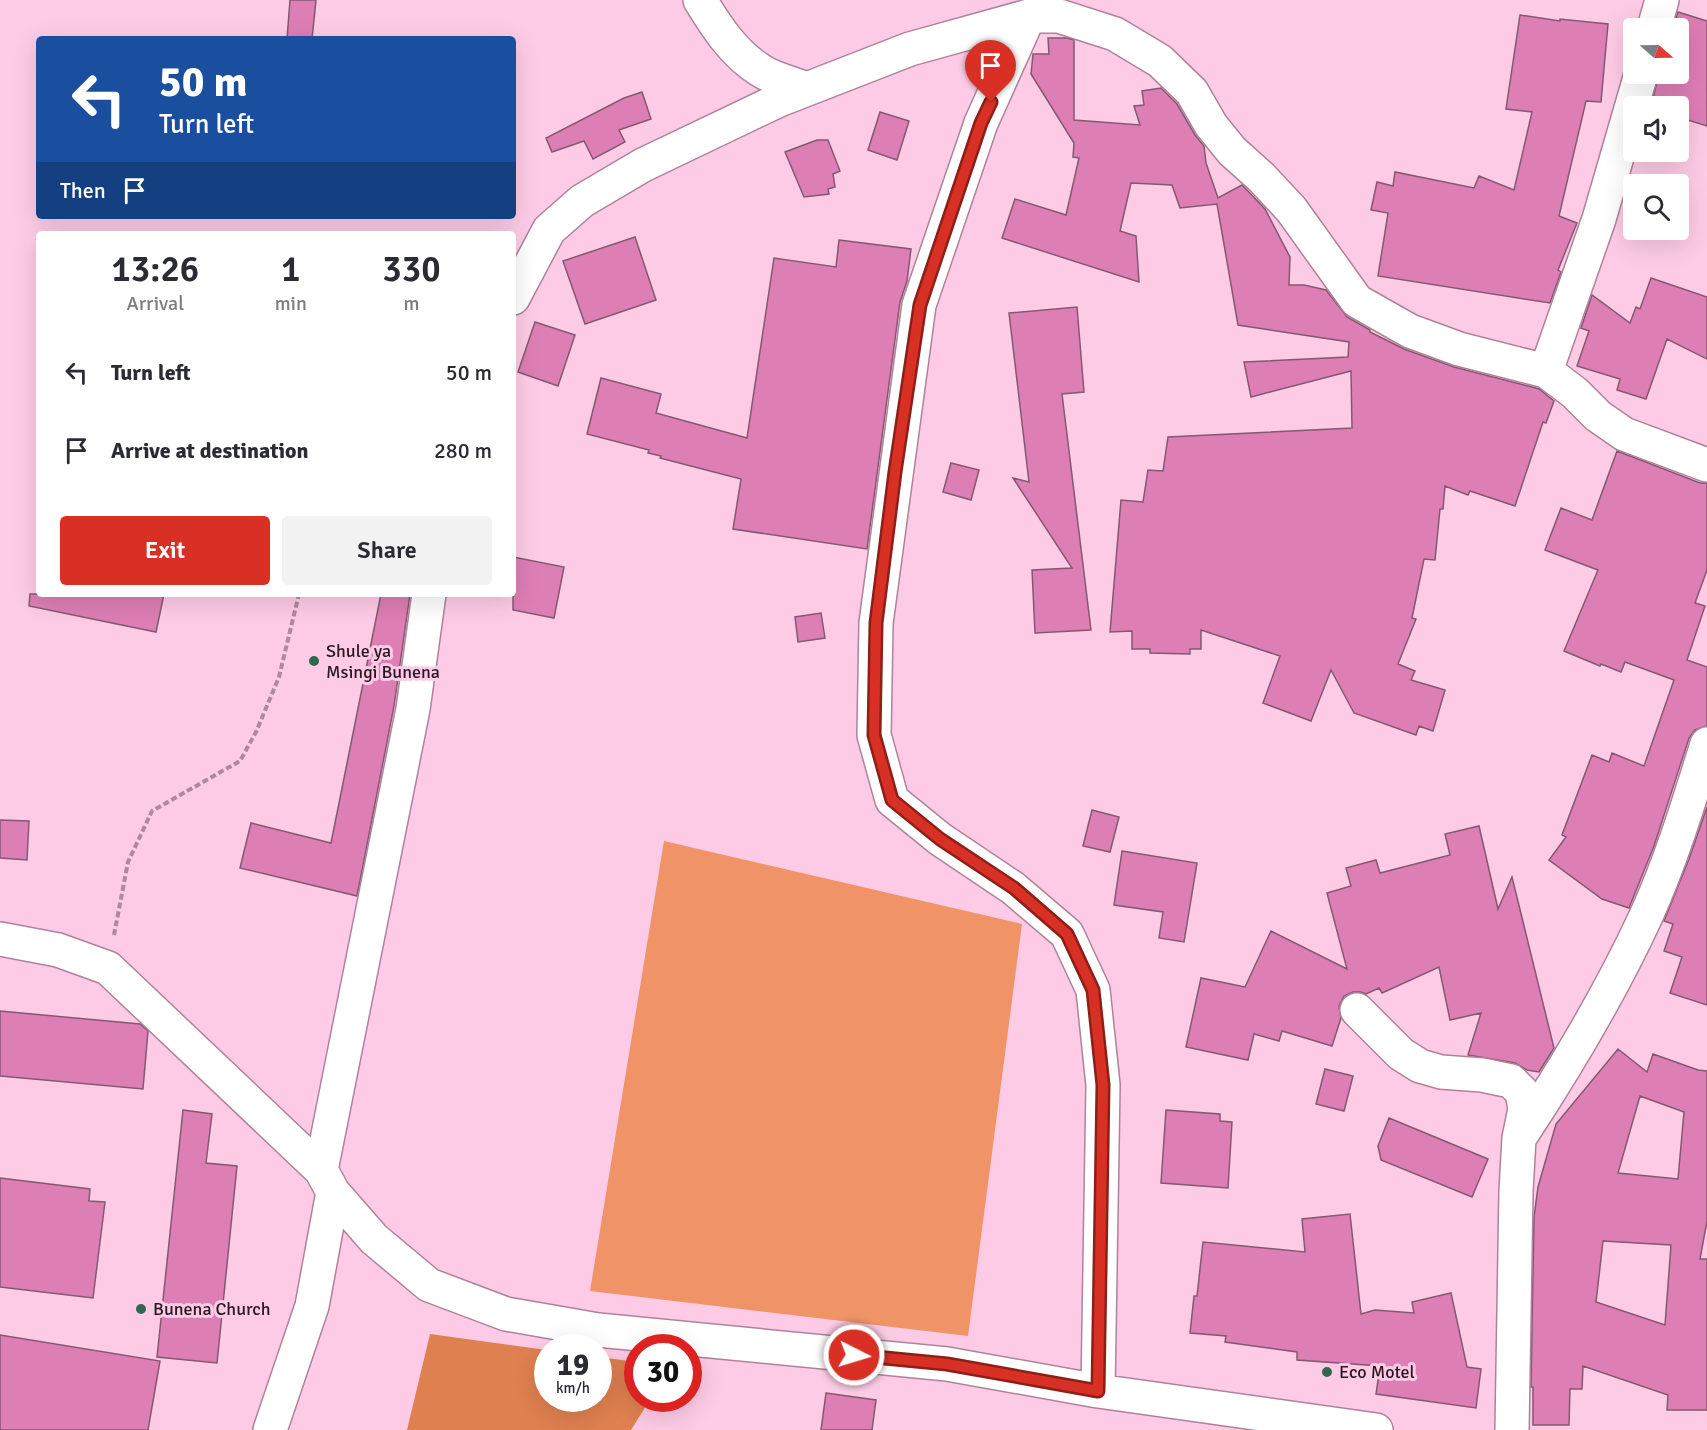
<!DOCTYPE html>
<style>
:root{--surface:#fff;--page:#f2f2f3;--text:#2b2b33;--muted:#7c7c81;--accent:#d93025}
body{margin:0;font-family:Signika,sans-serif;background:var(--page);color:var(--text);height:100vh;display:flex;flex-direction:column;font-size:22px;white-space:nowrap}
*{box-sizing:border-box;margin:0}
p{font-size:20px;color:var(--muted)}
.icon{flex:none;width:33px;height:33px;fill:none;stroke:currentColor;stroke-width:2;stroke-linecap:round;stroke-linejoin:round}
.map{position:relative;flex:1;overflow:hidden}
.panel{position:absolute;left:36px;top:231px;width:480px;height:366px;display:flex;flex-direction:column;background:var(--surface);border-radius:6px;box-shadow:0 6px 24px #0002}
.panel>*{flex:none}
.guide{position:absolute;left:36px;top:36px;width:480px;height:183px;border-radius:6px;box-shadow:0 6px 24px #0002;background:#1a4fa0;color:#fff;overflow:hidden}
.needle{width:39px;rotate:110deg}
.tools{position:absolute;left:1623px;top:18px;display:grid;gap:12px}
.tools a{display:grid;place-items:center;width:66px;height:66px;border-radius:6px;background:var(--surface);box-shadow:0 6px 24px #0002;font-size:30px}
.speed{position:absolute;left:534px;top:1334px;display:flex;gap:12px;font-size:30px;font-weight:700;text-align:center}
.speed>*{display:grid;place-content:center;width:78px;height:78px;border-radius:50%;background:var(--surface);box-shadow:0 6px 24px #0002;line-height:1}
.speed small{font-size:15px;font-weight:400}
.speed .limit{border:9px solid #d22;background:#fff;color:#111}
.pin{position:absolute;display:grid;place-items:center;width:51px;height:51px;color:#fff;margin:-62px -26px;border-radius:50% 50% 50% 0;rotate:-45deg;box-shadow:0 0 6px #0007}
.pin .icon{rotate:45deg}
.me{position:absolute;width:66px;margin:-33px;rotate:95deg;stroke-linejoin:round;filter:drop-shadow(0 0 4px #0008)}
.turn{display:flex;align-items:center;gap:21px;height:126px;padding:0 24px;font-size:27px}
.turn .icon{width:78px;height:78px;stroke-width:2.5}
.turn b{display:block;font-size:42px;line-height:51px}
.then{display:flex;align-items:center;height:57px;padding:0 24px;background:#0003;gap:12px;font-size:22px}
.eta{display:flex;justify-content:space-evenly;align-items:center;height:102px;text-align:center}
.eta b{font-size:36px;font-weight:600;line-height:42px}
.action{display:flex;gap:12px;margin-top:auto;padding:12px 24px}
.action a{flex:1;height:69px;border-radius:6px;background:var(--accent);color:#fff;font-size:24px;font-weight:600;line-height:69px;text-align:center}
.action a+a{background:var(--page);color:var(--text)}
ul{padding:0;list-style:none}
li{display:flex;align-items:center;gap:18px;height:78px;padding:0 24px}
li div{flex:1}
li b{display:block;font-size:22px}
li em{font-style:normal}
.map>svg:first-child{display:block}
.green{fill:#f09367}
.forest{fill:#df8050}
.building{fill:#dd7eb4;stroke:#845970;stroke-width:1.5;fill-rule:evenodd}
.lines{fill:none;stroke-linecap:round;stroke-linejoin:round}
.minor-casing{stroke:#b0829a;stroke-width:36}
.path{stroke:#ae889c;stroke-width:4;stroke-dasharray:6 3;stroke-linecap:butt}
.minor{stroke:#fff;stroke-width:33}
.route-casing{stroke:#8d1f18;stroke-width:15}
.route{stroke:#d93025;stroke-width:10}
.poi-dot{fill:#2e6852;stroke:#fdcbe5;stroke-width:2}
.labels{text-anchor:middle;dominant-baseline:central;stroke-width:6;stroke-linejoin:round;paint-order:stroke}
.poi-label{font-size:18px;fill:#291721;stroke:#fdcbe5;text-anchor:start}
</style>
<div class="map">
<svg width="1707" height="1430" viewBox="0 0 1707 1430">
<rect width="100%" height="100%" fill="#fdcbe5"/>
<path class="green" d="M 664,841 L 1022,924 L 968,1336 L 590,1291 Z"/>
<path class="forest" d="M 430,1334 L 547,1350 L 548,1398 L 598,1398 L 599,1357 L 637,1362 L 638,1398 L 651,1398 L 631,1430 L 407,1430 Z"/>
<path class="building" d="M 290,0 L 316,0 L 312,39 L 287,39 Z
M 1678,12 L 1707,21 L 1707,126 L 1678,117 L 1678,106 L 1651,106 L 1659,74 L 1678,74 L 1678,28 L 1673,28 Z
M 1520,15 L 1560,21 L 1560,19 L 1608,24 L 1601,102 L 1586,101 L 1559,216 L 1577,223 L 1558,270 L 1561,272 L 1550,303 L 1378,276 L 1388,213 L 1371,210 L 1377,182 L 1393,186 L 1395,172 L 1474,188 L 1479,176 L 1514,190 L 1532,112 L 1506,109 Z
M 1048,38 L 1067,38 L 1074,40 L 1074,120 L 1140,125 L 1134,106 L 1144,105 L 1142,91 L 1161,88 L 1177,104 L 1195,135 L 1204,146 L 1206,163 L 1218,198 L 1242,185 L 1265,209 L 1290,257 L 1289,285 L 1304,285 L 1326,290 L 1347,317 L 1370,330 L 1370,332 L 1404,349 L 1454,367 L 1532,387 L 1539,389 L 1554,401 L 1546,423 L 1543,422 L 1515,506 L 1470,491 L 1468,495 L 1445,486 L 1443,509 L 1440,509 L 1435,560 L 1424,559 L 1412,618 L 1416,619 L 1398,664 L 1415,671 L 1411,680 L 1445,690 L 1433,731 L 1419,726 L 1416,735 L 1354,713 L 1331,670 L 1311,721 L 1263,703 L 1280,656 L 1201,630 L 1201,649 L 1190,649 L 1190,654 L 1150,653 L 1150,649 L 1132,649 L 1132,631 L 1110,632 L 1121,500 L 1143,502 L 1148,470 L 1163,471 L 1168,437 L 1352,428 L 1351,371 L 1251,397 L 1244,362 L 1348,357 L 1349,342 L 1238,325 L 1217,204 L 1180,208 L 1172,185 L 1131,183 L 1120,231 L 1136,236 L 1139,282 L 1002,238 L 1015,199 L 1066,215 L 1079,158 L 1073,157 L 1074,143 L 1031,74 L 1033,54 L 1049,54 Z
M 642,92 L 651,119 L 619,130 L 625,142 L 593,159 L 584,141 L 552,152 L 546,138 L 624,98 Z
M 880,112 L 909,121 L 897,160 L 868,150 Z
M 817,140 L 828,140 L 840,171 L 833,174 L 835,187 L 828,189 L 829,194 L 804,197 L 785,152 Z
M 635,237 L 656,300 L 585,324 L 563,261 Z
M 839,240 L 911,249 L 907,281 L 900,302 L 867,549 L 733,529 L 741,479 L 660,458 L 661,456 L 648,453 L 649,450 L 587,434 L 601,378 L 661,394 L 656,413 L 747,438 L 774,258 L 836,267 Z
M 1651,278 L 1707,297 L 1707,359 L 1667,339 L 1646,399 L 1617,390 L 1620,379 L 1577,366 L 1589,331 L 1581,328 L 1592,295 L 1630,323 L 1636,307 L 1640,309 Z
M 1077,307 L 1084,392 L 1062,394 L 1091,630 L 1035,633 L 1032,570 L 1072,568 L 1013,478 L 1029,482 L 1009,313 Z
M 535,322 L 575,335 L 558,386 L 518,372 Z
M 1617,451 L 1700,483 L 1707,483 L 1707,570 L 1695,603 L 1705,606 L 1687,660 L 1707,667 L 1707,726 L 1695,730 L 1689,738 L 1654,846 L 1629,908 L 1602,899 L 1549,860 L 1566,837 L 1562,835 L 1592,755 L 1609,762 L 1612,753 L 1644,766 L 1674,680 L 1625,662 L 1621,672 L 1601,664 L 1600,666 L 1564,651 L 1598,570 L 1545,550 L 1561,508 L 1592,520 Z
M 951,463 L 979,470 L 971,500 L 943,492 Z
M 513,557 L 564,567 L 554,618 L 513,610 Z
M 30,594 L 164,594 L 156,632 L 29,606 Z
M 381,594 L 410,594 L 394,706 L 357,896 L 240,868 L 251,823 L 331,843 Z
M 821,613 L 825,638 L 798,642 L 795,617 Z
M 1707,807 L 1707,1005 L 1670,993 L 1682,957 L 1664,951 L 1673,924 L 1664,921 L 1689,859 Z
M 1092,810 L 1119,817 L 1110,852 L 1083,846 Z
M 0,820 L 29,821 L 27,860 L 0,858 Z
M 1479,826 L 1498,909 L 1512,877 L 1554,1048 L 1539,1072 L 1527,1070 L 1515,1063 L 1468,1055 L 1481,1013 L 1450,1020 L 1439,967 L 1382,993 L 1379,988 L 1366,994 L 1361,992 L 1353,992 L 1344,996 L 1339,1006 L 1341,1018 L 1332,1046 L 1282,1031 L 1279,1041 L 1254,1034 L 1248,1060 L 1186,1047 L 1201,978 L 1245,987 L 1271,931 L 1347,969 L 1327,893 L 1351,886 L 1346,868 L 1376,860 L 1380,873 L 1450,855 L 1445,834 Z
M 1122,851 L 1197,863 L 1184,942 L 1159,938 L 1163,912 L 1114,905 Z
M 0,1011 L 140,1024 L 148,1031 L 143,1089 L 0,1076 Z
M 1618,1049 L 1647,1072 L 1653,1054 L 1698,1070 L 1707,1071 L 1707,1221 L 1700,1259 L 1707,1259 L 1707,1410 L 1667,1410 L 1668,1395 L 1583,1366 L 1582,1389 L 1570,1389 L 1569,1425 L 1533,1425 L 1533,1387 L 1531,1387 L 1534,1217 L 1538,1187 L 1556,1124 ZM 1640,1096 L 1684,1112 L 1678,1179 L 1618,1173 ZM 1603,1241 L 1671,1245 L 1665,1325 L 1596,1302 Z
M 1325,1069 L 1353,1076 L 1344,1111 L 1316,1104 Z
M 183,1110 L 212,1114 L 206,1163 L 237,1166 L 217,1363 L 157,1357 Z
M 1166,1110 L 1220,1114 L 1220,1121 L 1232,1122 L 1228,1188 L 1161,1183 Z
M 1389,1118 L 1488,1159 L 1472,1197 L 1381,1160 L 1378,1146 Z
M 0,1178 L 90,1189 L 89,1201 L 105,1202 L 93,1298 L 0,1287 Z
M 1350,1214 L 1361,1314 L 1375,1310 L 1414,1313 L 1412,1302 L 1451,1293 L 1467,1367 L 1481,1369 L 1476,1408 L 1376,1394 L 1380,1366 L 1297,1360 L 1297,1352 L 1225,1342 L 1226,1336 L 1190,1333 L 1194,1296 L 1197,1296 L 1203,1242 L 1305,1252 L 1302,1219 Z
M 0,1335 L 160,1361 L 148,1430 L 0,1430 Z
M 826,1393 L 876,1400 L 872,1430 L 821,1430 Z"/>
<g class="lines">
<g class="minor-casing">
<path id="minor" d="M 700,0 C 716,26 733,53 760,70 C 773,79 792,83 807,89
M 1029,16 L 981,123 L 919,305 L 876,623 L 874,735 L 892,800 L 940,839 L 1013,888 L 1067,934 L 1093,990 L 1103,1085 L 1098,1391
M 1654,28 L 1662,0
M 513,298 L 549,230 L 582,201 L 643,165 L 779,100 L 910,49 L 1029,16 L 1059,16 L 1115,34 L 1160,61 L 1192,92 L 1211,125 L 1232,151 L 1261,177 L 1291,209 L 1357,301 L 1410,331 L 1459,349 L 1546,371 L 1575,393 L 1598,416 L 1624,434 L 1707,465
M 1546,371 L 1599,219 L 1641,74
M 0,939 L 58,950 L 108,968 L 321,1170 L 333,1192 L 374,1239 L 429,1285 L 506,1314 L 598,1330 L 947,1364 L 1098,1391 L 1376,1430
M 1357,1010 L 1401,1054 L 1420,1066 L 1441,1072 L 1482,1075 L 1511,1081 L 1522,1092 L 1525,1109 L 1519,1138 L 1516,1191 L 1512,1430
M 1522,1134 C 1568,1064 1611,992 1646,916 C 1671,861 1689,802 1707,744
M 321,1170 L 413,709 L 429,594
M 270,1430 L 312,1306 L 333,1192"/>
</g>
<path class="path" d="M 114,935 L 128,862 L 152,811 L 240,761 L 256,732 L 279,677 L 299,594"/>
<use href="#minor" class="minor"/>
</g>
<g class="lines">
<g class="route-casing">
<path id="route" d="M 854,1355 L 947,1364 L 1098,1391 L 1103,1085 L 1093,990 L 1067,934 L 1014,888 L 940,839 L 892,800 L 874,735 L 876,623 L 895,472 L 920,305 L 981,123 L 991,102"/>
</g>
<use href="#route" class="route"/>
</g>
<g class="poi-dot">
<circle cx="314" cy="661" r="6"/>
<circle cx="141" cy="1309" r="6"/>
<circle cx="1327" cy="1372" r="6"/>
</g>
<g class="labels">
<g class="poi-label">
<text x="326" y="651">Shule ya<tspan x="326" dy="21">Msingi Bunena</tspan></text>
<text x="153" y="1309">Bunena Church</text>
<text x="1339" y="1372">Eco Motel</text>
</g>
</g>
</svg>
<div class="tools">
<a><svg class="needle" viewBox="-14 -14 28 28"><path d="M0-13l5 13h-10z" fill="#e53935"/><path d="M0 13l5-13h-10z" fill="#7c7c81"/></svg></a>
<a><svg class="icon" aria-label="sound" viewBox="0 0 24 24"><path d="M4 9h4l5-4v14l-5-4H4zM17 9q2 3 0 6"/></svg></a>
<a><svg class="icon" aria-label="search" viewBox="0 0 24 24"><circle cx="10" cy="10" r="6"/><path d="M15 15l6 6"/></svg></a>
</div>
<div class="speed"><div>19<small>km/h</small></div><div class="limit">30</div></div>
<div class="pin" style="left:991px;top:102px;background:#d93025"><svg class="icon" aria-label="arrive" viewBox="0 0 24 24"><path d="M6 21V4h12l-3 4 3 4H6"/></svg></div>
<svg class="me" style="left:854px;top:1355px" viewBox="-20 -20 40 40"><circle r="17" fill="#d93025" stroke="#fff" stroke-width="3"/><path d="M0-11L8 9 0 5-8 9z" fill="#fff"/></svg>
<div class="guide">
<div class="turn"><svg class="icon" aria-label="left" viewBox="0 0 24 24"><path d="M17 20v-9H6M10 6l-5 5 5 5"/></svg><div><b>50 m</b>Turn left</div></div>
<div class="then">Then<svg class="icon" aria-label="arrive" viewBox="0 0 24 24"><path d="M6 21V4h12l-3 4 3 4H6"/></svg></div>
</div>
<section class="panel">
<div class="eta">
<div><b>13:26</b><p>Arrival</p></div>
<div><b>1</b><p>min</p></div>
<div><b>330</b><p>m</p></div>
</div>
<ul>
<li><svg class="icon" aria-label="left" viewBox="0 0 24 24"><path d="M17 20v-9H6M10 6l-5 5 5 5"/></svg><div><b>Turn left</b></div><em>50 m</em></li>
<li><svg class="icon" aria-label="arrive" viewBox="0 0 24 24"><path d="M6 21V4h12l-3 4 3 4H6"/></svg><div><b>Arrive at destination</b></div><em>280 m</em></li>
</ul>
<div class="action"><a>Exit</a><a>Share</a></div>
</section>
</div>
